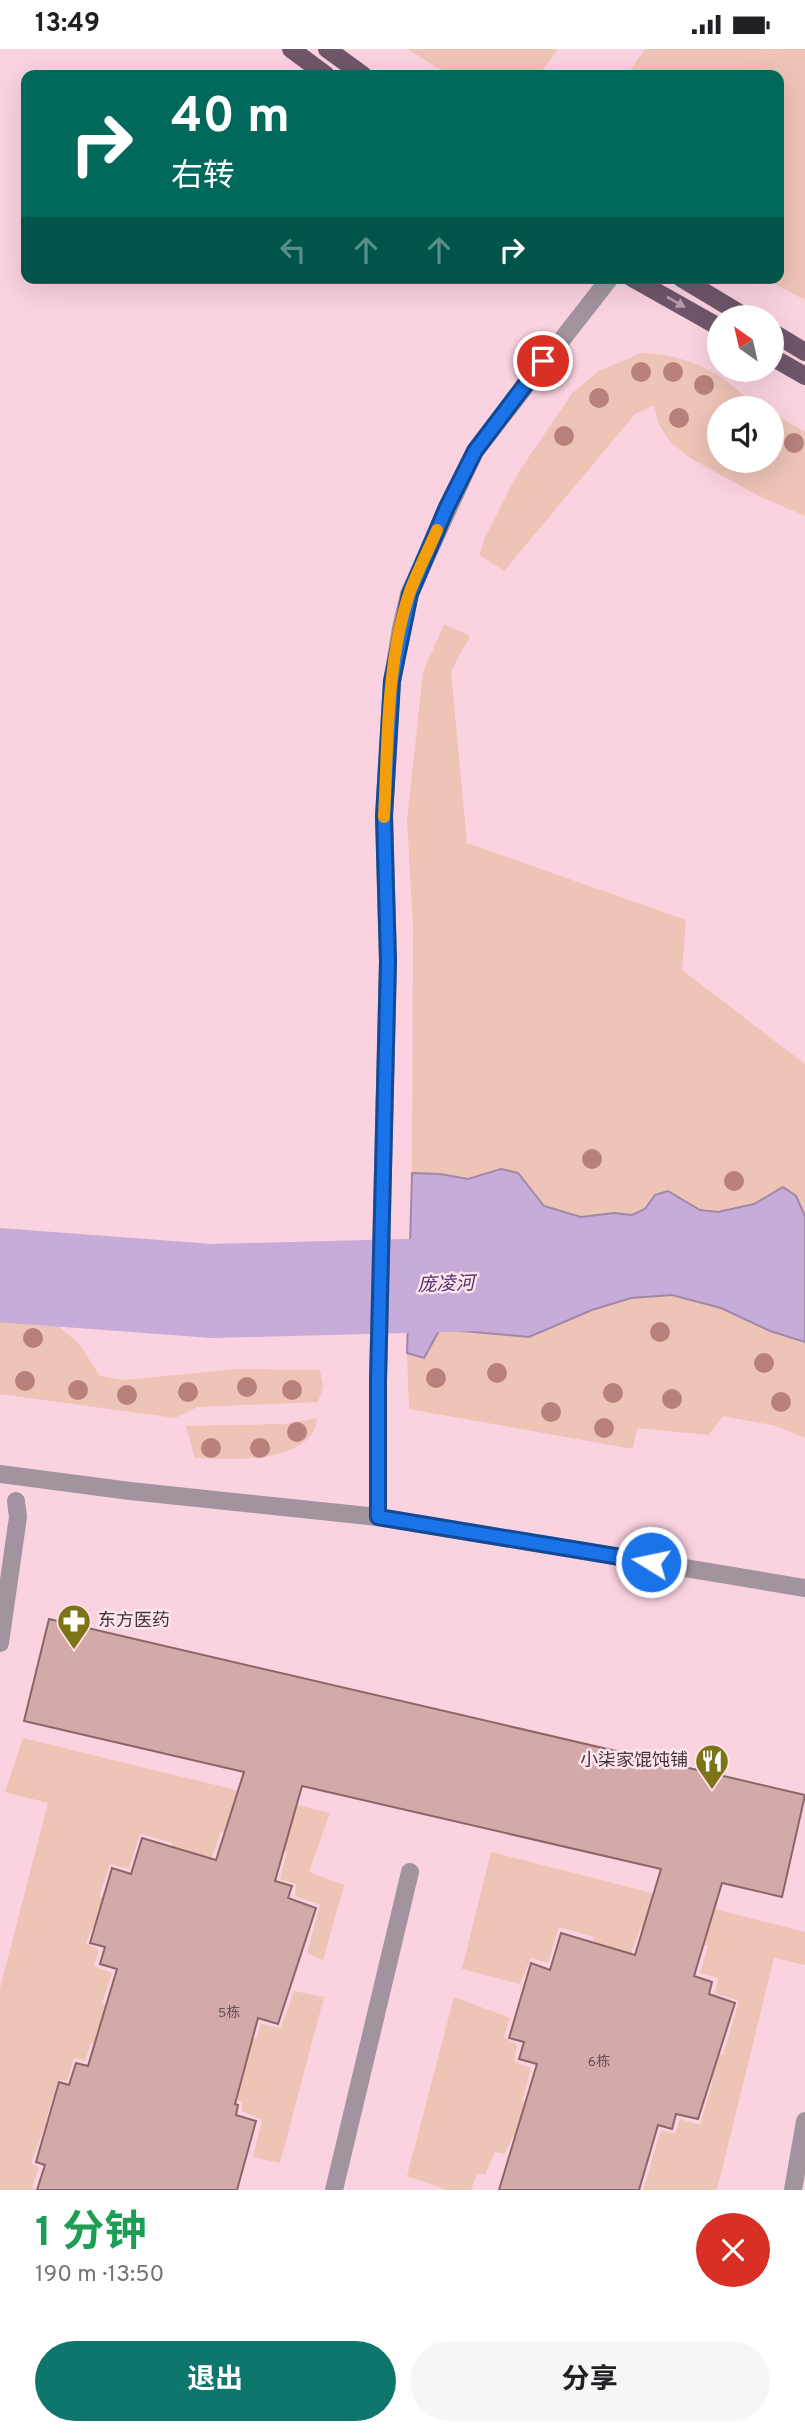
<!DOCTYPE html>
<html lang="zh">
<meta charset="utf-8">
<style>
:root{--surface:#fff;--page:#f6f6f6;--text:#202124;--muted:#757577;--accent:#0f766e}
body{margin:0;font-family:Overpass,"Noto Sans SC",sans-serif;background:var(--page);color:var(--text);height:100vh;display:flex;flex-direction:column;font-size:26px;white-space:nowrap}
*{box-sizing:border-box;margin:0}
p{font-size:23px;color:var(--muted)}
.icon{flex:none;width:38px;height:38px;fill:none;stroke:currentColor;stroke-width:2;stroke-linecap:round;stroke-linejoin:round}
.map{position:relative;height:2141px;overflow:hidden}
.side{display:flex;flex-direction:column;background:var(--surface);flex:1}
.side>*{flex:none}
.hud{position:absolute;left:21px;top:21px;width:763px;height:214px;border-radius:14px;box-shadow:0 7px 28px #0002;background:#00695c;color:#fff;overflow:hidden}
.needle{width:46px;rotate:326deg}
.controls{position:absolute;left:707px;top:256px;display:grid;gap:14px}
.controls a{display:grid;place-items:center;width:77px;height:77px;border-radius:50%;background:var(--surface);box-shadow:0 7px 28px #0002;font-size:35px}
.pin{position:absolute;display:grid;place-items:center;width:60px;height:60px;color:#fff;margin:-30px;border:4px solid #fff;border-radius:50%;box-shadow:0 2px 7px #0007}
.me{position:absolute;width:77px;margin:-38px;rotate:280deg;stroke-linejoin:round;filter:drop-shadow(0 0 5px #0008)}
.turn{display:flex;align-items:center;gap:24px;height:147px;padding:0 35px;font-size:32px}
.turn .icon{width:91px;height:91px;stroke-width:2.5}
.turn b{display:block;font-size:49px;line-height:60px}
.lanes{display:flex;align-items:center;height:66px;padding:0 35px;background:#0003;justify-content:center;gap:35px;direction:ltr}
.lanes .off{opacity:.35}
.round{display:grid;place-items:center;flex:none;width:74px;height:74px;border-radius:37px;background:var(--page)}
.headline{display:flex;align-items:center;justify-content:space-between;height:119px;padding:0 35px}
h1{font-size:42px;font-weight:700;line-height:52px;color:#1e9e55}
.cta{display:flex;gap:14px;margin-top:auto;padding:14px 35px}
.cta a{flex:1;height:80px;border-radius:42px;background:var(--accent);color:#fff;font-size:28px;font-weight:700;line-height:80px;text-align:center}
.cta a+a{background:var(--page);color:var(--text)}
.status{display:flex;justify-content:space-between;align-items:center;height:49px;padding:0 35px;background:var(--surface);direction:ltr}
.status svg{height:19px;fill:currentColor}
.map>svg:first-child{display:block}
.green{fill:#eec4b6}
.water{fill:#c7abd8;stroke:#a088a9;stroke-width:2}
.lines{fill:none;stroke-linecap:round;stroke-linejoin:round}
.river{stroke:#c7abd8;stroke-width:94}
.building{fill:#d3a9aa;stroke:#8c6666;stroke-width:2}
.service{stroke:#a2949f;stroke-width:18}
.minor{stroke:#a2949f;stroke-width:18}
.primary{stroke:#6f5769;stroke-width:18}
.tree{fill:#b9817b}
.oneway{fill:#b69eab}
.route-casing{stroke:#114b97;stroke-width:18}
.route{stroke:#1a73e8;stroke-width:12}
.slow{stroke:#f59e0b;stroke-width:12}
.labels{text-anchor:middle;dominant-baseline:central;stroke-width:5;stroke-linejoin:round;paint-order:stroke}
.number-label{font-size:14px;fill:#685257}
.poi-label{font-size:18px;fill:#45353b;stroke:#fee4ed;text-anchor:start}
.water-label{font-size:19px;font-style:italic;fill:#512d64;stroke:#fee4ed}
</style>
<div class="status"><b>13:49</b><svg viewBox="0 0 49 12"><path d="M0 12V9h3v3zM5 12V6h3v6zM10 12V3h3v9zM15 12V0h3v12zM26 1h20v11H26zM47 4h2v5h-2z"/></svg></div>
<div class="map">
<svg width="805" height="2141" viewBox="0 0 805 2141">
<rect width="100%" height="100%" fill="#fbd2e0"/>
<path class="green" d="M 408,0 L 558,0 L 539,26 L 448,26 Z
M 645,0 L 805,0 L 805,251 L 763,229 L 779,229 L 779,26 L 627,26 Z
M 641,304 C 670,305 696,312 721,328 C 735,338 747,350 762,359 L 719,359 L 719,411 L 772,411 L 772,364 L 805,383 L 805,467 L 759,447 L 692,410 L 671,394 L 659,376 L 654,356 L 635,365 L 504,522 L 479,506 L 486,486 L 518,424 L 573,343 L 599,322 Z
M 444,575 L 470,587 L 451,622 L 467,794 L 686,871 L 682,921 L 805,1015 L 805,1167 L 796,1147 L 768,1145 L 754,1155 L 718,1163 L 700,1161 L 684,1150 L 655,1146 L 645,1160 L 632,1166 L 614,1164 L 581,1168 L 544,1157 L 531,1139 L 501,1120 L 468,1130 L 440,1125 L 412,1124 L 413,879 L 407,771 L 423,623 Z
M 672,1246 L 721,1259 L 770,1282 L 805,1293 L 805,1389 L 776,1377 L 723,1367 L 708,1386 L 637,1379 L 633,1400 L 409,1360 L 407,1304 L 424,1309 L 440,1280 L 529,1288 L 592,1261 L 631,1249 Z
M 0,1252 L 46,1266 L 79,1295 L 100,1327 L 124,1331 L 239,1320 L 320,1321 L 323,1338 L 318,1353 L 197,1358 L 175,1369 L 0,1345 Z
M 318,1369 C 316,1374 315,1381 312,1385 C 289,1415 228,1410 195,1409 L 186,1377 L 284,1375 Z
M 23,1689 L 330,1764 L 309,1823 L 344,1836 L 323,1911 L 307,1904 L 320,1856 L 295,1847 L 296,1835 L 280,1830 L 287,1803 L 221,1782 L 202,1838 L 171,1803 L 173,1794 L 140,1785 L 129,1820 L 110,1815 L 99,1848 L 128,1857 L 120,1879 L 96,1871 L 86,1894 L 99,1901 L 94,1917 L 112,1924 L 102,1954 L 129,1963 L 123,2005 L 91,1994 L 85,2012 L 74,2009 L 67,2032 L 59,2030 L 45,2073 L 67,2080 L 65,2086 L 44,2080 L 31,2114 L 39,2119 L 32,2139 L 37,2141 L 0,2141 L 0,1939 L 48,1754 L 5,1743 Z
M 491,1803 L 805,1883 L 805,1916 L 774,1909 L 717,2141 L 643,2141 L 661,2081 L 675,2085 L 680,2070 L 700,2076 L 713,2031 L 673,2018 L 681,1994 L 723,2006 L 739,1952 L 715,1944 L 718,1929 L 700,1924 L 708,1897 L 641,1877 L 621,1932 L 591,1899 L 594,1888 L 559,1878 L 548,1914 L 531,1909 L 520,1935 L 462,1920 Z
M 294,1942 L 324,1948 L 280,2114 L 253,2108 L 262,2071 L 242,2062 L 242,2053 L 225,2047 L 242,1986 L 256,1990 L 261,1975 L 281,1979 Z
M 454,1948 L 510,1969 L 504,1988 L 517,1996 L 514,2013 L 531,2019 L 522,2052 L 546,2059 L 543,2099 L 512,2088 L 505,2105 L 495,2103 L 485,2125 L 477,2125 L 471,2141 L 447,2141 L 407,2127 Z"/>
<path class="water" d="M 501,1120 L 518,1124 L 544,1157 L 581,1168 L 614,1164 L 632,1166 L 645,1160 L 655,1146 L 668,1142 L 700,1161 L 718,1163 L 754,1155 L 783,1138 L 796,1147 L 805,1167 L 805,1293 L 770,1282 L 721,1259 L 672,1246 L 631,1249 L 592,1261 L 529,1288 L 440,1280 L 424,1309 L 407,1304 L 412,1124 L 440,1125 L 468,1130 Z"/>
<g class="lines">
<path class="river" d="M 0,1226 L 212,1242 L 480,1235 L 537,1231"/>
</g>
<path class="building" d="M 49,1570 L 805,1746 L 782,1848 L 722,1834 L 694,1927 L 712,1933 L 709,1945 L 735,1954 L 698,2070 L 676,2065 L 672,2080 L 658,2076 L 639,2141 L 499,2141 L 537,2015 L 519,2010 L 524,1993 L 509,1989 L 531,1914 L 550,1921 L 561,1884 L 635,1906 L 661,1820 L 302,1737 L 275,1832 L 292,1837 L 288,1849 L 316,1859 L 278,1975 L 258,1969 L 235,2055 L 238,2056 L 236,2066 L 256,2072 L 237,2141 L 37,2141 L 45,2116 L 36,2113 L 59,2033 L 69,2036 L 76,2014 L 88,2017 L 117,1920 L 100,1915 L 105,1898 L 90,1894 L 112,1819 L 131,1825 L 142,1789 L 216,1811 L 244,1723 L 24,1672 Z"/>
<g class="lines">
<path class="service" d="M 0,1594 L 18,1468 L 16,1452
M 334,2141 L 410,1823
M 793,2141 L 805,2072"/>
<path class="minor" d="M 0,1425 L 130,1442 L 378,1468 L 805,1539
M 378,1468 L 378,1332 L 388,912 L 384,767 L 392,633 L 401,579 L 409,545 L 475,402 L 610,229"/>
<path class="primary" d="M 291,0 L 326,26
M 327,0 L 363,26
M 632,229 L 719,278
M 681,229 L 746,268
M 772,283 L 805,303
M 772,308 L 805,327"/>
</g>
<g class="tree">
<circle cx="641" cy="323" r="10"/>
<circle cx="673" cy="323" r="10"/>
<circle cx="704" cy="336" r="10"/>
<circle cx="599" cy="349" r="10"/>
<circle cx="679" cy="369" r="10"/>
<circle cx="564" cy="387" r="10"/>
<circle cx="794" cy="394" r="10"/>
<circle cx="592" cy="1110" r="10"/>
<circle cx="734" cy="1132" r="10"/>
<circle cx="660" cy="1283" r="10"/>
<circle cx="33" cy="1289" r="10"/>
<circle cx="764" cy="1314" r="10"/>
<circle cx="497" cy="1324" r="10"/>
<circle cx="436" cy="1329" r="10"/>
<circle cx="25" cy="1332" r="10"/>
<circle cx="247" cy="1338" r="10"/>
<circle cx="78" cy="1341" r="10"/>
<circle cx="292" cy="1341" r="10"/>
<circle cx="188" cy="1343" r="10"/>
<circle cx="613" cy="1344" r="10"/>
<circle cx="127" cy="1346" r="10"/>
<circle cx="672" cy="1350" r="10"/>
<circle cx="781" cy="1353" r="10"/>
<circle cx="551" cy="1363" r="10"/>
<circle cx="604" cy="1379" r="10"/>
<circle cx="297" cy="1383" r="10"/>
<circle cx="211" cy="1399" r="10"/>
<circle cx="260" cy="1399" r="10"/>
</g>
<defs><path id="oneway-solid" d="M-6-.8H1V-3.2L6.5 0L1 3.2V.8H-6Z" transform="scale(1.75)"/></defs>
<use class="oneway" href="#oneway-solid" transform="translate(676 253) rotate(30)"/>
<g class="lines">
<g class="route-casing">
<path id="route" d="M 543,312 L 475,402 L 447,458 L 410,545 L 392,632 L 384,767 L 388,912 L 378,1332 L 378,1468 L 651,1513"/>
</g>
<use href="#route" class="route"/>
<path class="slow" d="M 384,768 C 388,694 386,616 409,545 C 417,523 428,502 437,481"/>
</g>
<defs>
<g id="pharmacy-pin" transform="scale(1.75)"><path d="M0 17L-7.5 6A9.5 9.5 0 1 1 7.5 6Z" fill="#7c7416" stroke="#fee4ed"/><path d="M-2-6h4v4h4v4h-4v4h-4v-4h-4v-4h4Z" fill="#fff"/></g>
<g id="restaurant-pin" transform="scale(1.75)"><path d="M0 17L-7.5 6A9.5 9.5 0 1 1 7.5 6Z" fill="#7c7416" stroke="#fee4ed"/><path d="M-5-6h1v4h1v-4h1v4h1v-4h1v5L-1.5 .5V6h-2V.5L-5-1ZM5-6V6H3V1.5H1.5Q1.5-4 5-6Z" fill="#fff"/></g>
</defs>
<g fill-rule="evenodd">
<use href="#pharmacy-pin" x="74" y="1572"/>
<use href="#restaurant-pin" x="712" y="1712"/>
</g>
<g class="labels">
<g class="number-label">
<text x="229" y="1964">5栋</text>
<text x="599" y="2013">6栋</text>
</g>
<g class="poi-label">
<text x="98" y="1572">东方医药</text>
<text x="688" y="1712" text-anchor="end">小柒家馄饨铺</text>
</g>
<g class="water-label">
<text transform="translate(446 1236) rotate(-2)">庞凌河</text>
</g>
</g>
</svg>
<div class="controls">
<a><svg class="needle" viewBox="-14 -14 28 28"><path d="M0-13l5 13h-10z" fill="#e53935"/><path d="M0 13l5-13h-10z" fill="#757577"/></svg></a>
<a><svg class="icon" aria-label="sound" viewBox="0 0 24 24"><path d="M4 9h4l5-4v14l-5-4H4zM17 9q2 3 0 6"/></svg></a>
</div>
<div class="pin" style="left:543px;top:312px;background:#d93025"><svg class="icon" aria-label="arrive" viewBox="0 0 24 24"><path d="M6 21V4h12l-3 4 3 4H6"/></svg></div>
<svg class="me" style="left:651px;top:1513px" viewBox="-20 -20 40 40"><circle r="17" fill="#1a73e8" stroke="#fff" stroke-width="3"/><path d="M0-11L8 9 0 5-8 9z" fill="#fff"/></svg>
<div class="hud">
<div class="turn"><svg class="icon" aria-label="right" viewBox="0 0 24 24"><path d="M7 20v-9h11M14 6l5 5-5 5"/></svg><div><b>40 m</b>右转</div></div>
<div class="lanes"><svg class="icon off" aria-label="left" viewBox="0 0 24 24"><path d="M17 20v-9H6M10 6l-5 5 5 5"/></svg><svg class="icon off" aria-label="ahead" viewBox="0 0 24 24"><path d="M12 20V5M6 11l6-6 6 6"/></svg><svg class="icon off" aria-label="ahead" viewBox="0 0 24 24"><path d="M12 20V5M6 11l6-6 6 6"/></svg><svg class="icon" aria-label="right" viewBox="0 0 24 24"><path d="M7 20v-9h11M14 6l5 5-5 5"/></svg></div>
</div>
</div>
<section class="side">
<div class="headline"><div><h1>1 分钟</h1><p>190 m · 13:50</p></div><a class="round" style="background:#d93025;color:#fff"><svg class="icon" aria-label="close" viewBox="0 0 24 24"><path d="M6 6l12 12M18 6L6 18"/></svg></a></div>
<div class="cta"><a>退出</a><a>分享</a></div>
</section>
